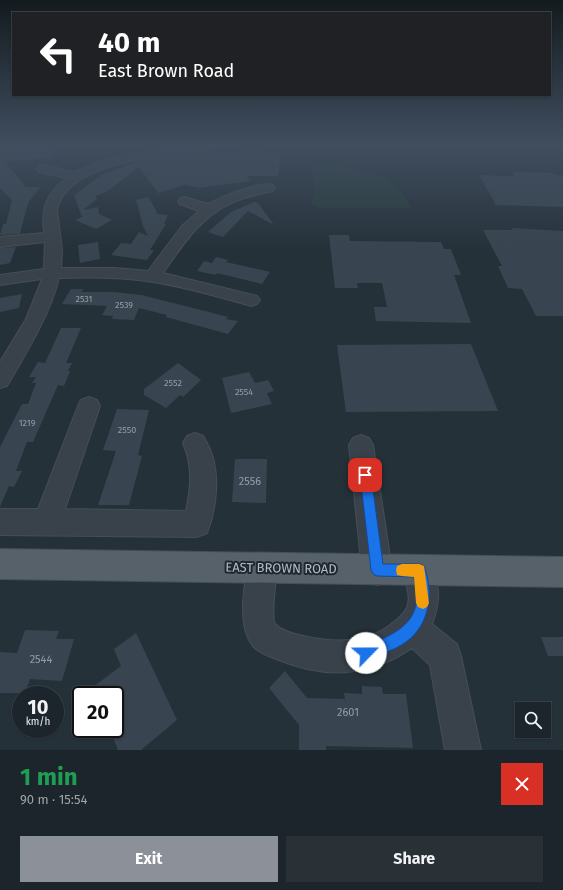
<!DOCTYPE html>
<meta charset="utf-8">
<style>
:root{--surface:#1c252b;--page:#293137;--text:#f1f3f6;--muted:#a0a5a9;--line:#3a4247;--accent:#8c9099}
body{margin:0;font-family:"Fira Sans",sans-serif;background:var(--page);color:var(--text);height:100vh;display:flex;flex-direction:column;font-size:15px;white-space:nowrap}
*{box-sizing:border-box;margin:0}
p{font-size:13px;color:var(--muted)}
.icon{flex:none;width:22px;height:22px;fill:none;stroke:currentColor;stroke-width:2;stroke-linecap:round;stroke-linejoin:round}
.map{position:relative;height:750px;overflow:hidden}
.details{display:flex;flex-direction:column;background:var(--surface);flex:1}
.details>*{flex:none}
.banner{position:absolute;left:12px;top:12px;width:539px;height:84px;border-radius:0px;box-shadow:0 1px 3px #0004,0 0 0 1px var(--line);background:#202124;color:#fff;overflow:hidden}
.controls{position:absolute;left:515px;top:702px;display:grid;gap:8px}
.controls a{display:grid;place-items:center;width:36px;height:36px;border-radius:0px;background:var(--surface);box-shadow:0 1px 3px #0004,0 0 0 1px var(--line);font-size:20px}
.speed{position:absolute;left:12px;top:686px;display:flex;gap:8px;font-size:20px;font-weight:700;text-align:center}
.speed>*{display:grid;place-content:center;width:52px;height:52px;border-radius:50%;background:var(--surface);box-shadow:0 1px 3px #0004,0 0 0 1px var(--line);line-height:1}
.speed small{font-size:10px;font-weight:400}
.speed .limit{border:2px solid #111;border-radius:6px;background:#fff;color:#111}
.pin{position:absolute;display:grid;place-items:center;width:34px;height:34px;color:#fff;margin:-17px;border-radius:8px;box-shadow:0 2px 6px #0006}
.me{position:absolute;width:44px;margin:-22px;rotate:67deg;stroke-linejoin:round;filter:drop-shadow(0 0 3px #0008)}
.turn{display:flex;align-items:center;gap:14px;height:84px;padding:0 20px;font-size:18px}
.turn .icon{width:52px;height:52px;stroke-width:2.5}
.turn b{display:block;font-size:28px;line-height:34px}
.round{display:grid;place-items:center;flex:none;width:42px;height:42px;border-radius:0px;background:var(--page)}
.headline{display:flex;align-items:center;justify-content:space-between;height:68px;padding:0 20px}
h1{font-size:24px;font-weight:700;line-height:30px;color:#1e9e55}
.cta{display:flex;gap:8px;margin-top:auto;padding:8px 20px}
.cta a{flex:1;height:46px;border-radius:0px;background:var(--accent);color:#fff;font-size:16px;font-weight:700;line-height:46px;text-align:center}
.cta a+a{background:var(--page);color:var(--text)}
.map>svg:first-child{display:block}
.green{fill:#273a3a}
.building{fill:#384550}
.lines{fill:none;stroke-linecap:round;stroke-linejoin:round}
.minor-casing{stroke:#454e56;stroke-width:2}
.major-casing{stroke:#454e56;stroke-width:2}
.minor{fill:#39424a;fill-rule:evenodd}
.major{fill:#57616a;fill-rule:evenodd}
.route{fill:#1a73e8;stroke:#114b97}
.slow{fill:#f59e0b}
.labels{text-anchor:middle;dominant-baseline:central;stroke-width:4;stroke-linejoin:round;paint-order:stroke}
.number-label{font-size:9px;fill:#939da6}
.near-number-label{font-size:11px;fill:#939da6}
.near-street-label{font-size:13px;fill:#b4bdc5;stroke:#1e272f}
</style>
<div class="map">
<svg width="563" height="750" viewBox="0 0 563 750">
<rect width="100%" height="100%" fill="#253139"/>
<path class="green" d="M 468,153 L 482,153 L 490,166 L 476,166 Z
M 491,154 L 504,154 L 514,166 L 499,166 Z
M 513,154 L 526,154 L 536,166 L 522,166 Z
M 312,164 C 347,165 398,170 411,208 L 320,208 L 312,204 L 312,199 L 314,197 Z"/>
<path class="building" d="M 260,148 L 263,153 L 281,153 L 278,176 L 247,176 L 250,181 L 200,188 L 185,185 L 158,193 L 139,167 L 108,191 L 96,196 L 97,199 L 83,210 L 98,207 L 99,214 L 112,220 L 96,229 L 75,220 L 82,217 L 74,195 L 102,175 L 139,161 L 158,157 L 206,152 L 206,155 L 213,154 Z
M 53,149 L 54,157 L 5,162 L 26,187 L 40,187 L 28,203 L 20,234 L 0,235 L 3,224 L 6,224 L 12,200 L 0,188 L 0,159 Z
M 512,172 L 553,173 L 555,175 L 563,175 L 563,207 L 496,205 L 479,175 L 514,176 Z
M 148,197 L 158,214 L 168,215 L 164,224 L 166,224 L 150,250 L 154,250 L 147,260 L 111,255 L 121,243 L 131,244 L 139,232 L 148,236 L 143,226 L 136,200 Z
M 254,202 L 258,203 L 274,225 L 248,211 L 223,237 L 208,232 L 231,212 Z
M 511,228 L 563,231 L 563,316 L 536,316 L 522,289 L 508,288 L 498,266 L 502,266 L 483,230 L 513,230 Z
M 329,235 L 349,235 L 350,241 L 441,242 L 444,249 L 451,249 L 461,275 L 454,275 L 471,323 L 376,321 L 374,307 L 387,307 L 382,283 L 357,283 L 358,288 L 335,288 Z
M 98,242 L 100,259 L 80,263 L 78,245 Z
M 16,247 L 10,263 L 0,265 L 0,248 Z
M 216,257 L 228,260 L 226,262 L 270,272 L 262,284 L 217,273 L 216,275 L 197,271 L 204,261 L 212,263 Z
M 71,289 L 83,289 L 82,292 L 114,292 L 141,295 L 213,313 L 228,317 L 226,319 L 238,321 L 228,334 L 166,317 L 167,315 L 139,308 L 134,320 L 112,319 L 113,316 L 102,315 L 107,306 L 62,304 Z
M 22,294 L 19,308 L 0,312 L 0,298 Z
M 61,328 L 81,328 L 66,363 L 72,363 L 68,371 L 70,371 L 64,386 L 58,385 L 33,442 L 27,442 L 16,471 L 22,471 L 14,487 L 9,486 L 0,507 L 0,447 L 22,404 L 28,404 L 36,383 L 32,383 L 36,377 L 29,377 L 38,362 L 45,363 Z
M 471,344 L 498,411 L 346,412 L 337,345 Z
M 178,363 L 201,380 L 183,397 L 180,395 L 166,408 L 144,395 L 144,389 Z
M 249,372 L 255,383 L 268,380 L 274,391 L 267,393 L 272,404 L 231,413 L 222,378 Z
M 117,409 L 149,410 L 138,455 L 142,456 L 129,505 L 98,505 L 116,451 L 103,450 Z
M 235,459 L 267,459 L 266,503 L 232,502 Z
M 25,630 L 59,631 L 56,639 L 74,639 L 62,681 L 30,679 L 25,693 L 0,693 L 0,652 L 17,653 Z
M 136,633 L 177,720 L 141,750 L 118,750 L 110,729 L 115,729 L 115,695 L 96,695 L 93,687 L 121,666 L 114,649 Z
M 541,637 L 563,637 L 563,656 L 548,656 Z
M 285,671 L 307,698 L 345,699 L 344,693 L 362,694 L 362,686 L 382,687 L 383,694 L 406,694 L 413,748 L 326,746 L 326,750 L 299,750 L 299,725 L 269,688 Z"/>
<g class="lines">
<g class="minor-casing">
<path id="minor" d="M 31,145 L 55,145 L 53,147 L 49,148 L 0,158 L 0,150 Z
M 194,145 L 234,145 L 232,147 L 228,148 C 186,153 67,157 57,210 L 62,250 L 61,268 L 115,268 L 148,271 L 182,226 L 199,211 L 180,204 L 178,201 L 180,198 L 185,197 L 208,204 C 222,197 257,181 273,185 L 275,188 L 273,191 C 259,194 244,197 231,203 C 200,217 182,246 163,273 L 257,296 L 260,300 L 257,304 L 251,306 C 219,297 186,287 153,282 C 122,277 91,277 59,278 C 49,317 27,351 7,386 L 0,388 L 0,362 L 26,319 L 42,279 L 0,285 L 0,275 L 44,269 L 45,242 L 0,247 L 0,237 L 44,233 C 41,208 46,193 67,178 L 39,172 L 37,169 L 39,166 L 43,165 L 75,172 L 98,162 L 129,154 Z
M 89,397 L 97,400 L 100,406 L 65,509 L 186,511 C 191,487 193,466 183,443 L 187,436 L 195,433 L 203,436 C 208,444 212,453 214,462 C 219,484 215,513 207,533 L 197,537 L 0,535 L 0,509 L 38,509 L 78,406 L 81,400 Z
M 361,435 L 369,438 L 373,445 L 392,570 L 387,580 L 377,585 L 367,580 L 362,570 L 349,445 L 353,438 Z
M 262,554 L 272,558 C 274,561 276,565 276,569 C 277,580 270,616 275,624 C 281,631 294,634 303,636 C 334,643 370,644 395,621 C 400,617 405,613 407,607 C 412,596 404,582 405,571 C 405,567 407,563 409,560 L 419,555 L 429,560 C 439,584 442,599 432,624 L 457,644 L 461,656 L 481,750 L 445,750 L 430,665 L 412,648 C 370,677 325,679 279,660 C 270,657 259,653 253,646 C 237,626 243,580 252,558 Z"/>
</g>
<g class="major-casing">
<path id="major" d="M 0,549 L 563,557 L 563,587 L 0,579 Z"/>
</g>
<use href="#minor" class="minor"/>
<use href="#major" class="major"/>
</g>
<linearGradient id="sky" x2="0" y2="1"><stop stop-color="#141b1f"/><stop offset="0.58" stop-color="#404e5f"/><stop offset="1" stop-color="#404e5f" stop-opacity="0"/></linearGradient>
<rect width="563" height="250" fill="url(#sky)"/>
<path class="route" d="M 365,470 L 369,472 L 371,475 L 383,564 L 419,564 L 424,566 C 434,592 430,625 406,642 C 395,650 379,655 366,660 L 361,658 L 359,653 L 361,648 C 382,639 411,630 416,605 C 418,596 415,585 414,577 L 377,576 L 373,574 L 371,570 L 360,475 L 361,472 Z"/>
<path class="slow" d="M 402,564 L 419,564 L 424,566 L 429,603 L 427,607 L 423,609 L 418,607 L 416,603 L 414,577 L 402,576 L 397,575 L 396,570 L 397,566 Z"/>
<g class="labels">
<g class="number-label">
<text x="84" y="299">2531</text>
<text x="124" y="305">2539</text>
<text x="173" y="383">2552</text>
<text x="244" y="392">2554</text>
<text x="27" y="423">1219</text>
<text x="127" y="430">2550</text>
</g>
<g class="near-number-label">
<text x="250" y="481">2556</text>
<text x="41" y="659">2544</text>
<text x="348" y="712">2601</text>
</g>
<g class="near-street-label">
<text transform="translate(281 568) rotate(1)">EAST BROWN ROAD</text>
</g>
</g>
</svg>
<div class="controls">
<a><svg class="icon" aria-label="search" viewBox="0 0 24 24"><circle cx="10" cy="10" r="6"/><path d="M15 15l6 6"/></svg></a>
</div>
<div class="speed"><div>10<small>km/h</small></div><div class="limit">20</div></div>
<div class="pin" style="left:365px;top:475px;background:#d93025"><svg class="icon" aria-label="arrive" viewBox="0 0 24 24"><path d="M6 21V4h12l-3 4 3 4H6"/></svg></div>
<svg class="me" style="left:366px;top:653px" viewBox="-20 -20 40 40"><circle r="19" fill="#fff"/><path d="M0-13L10 11 0 6-10 11z" fill="#1a73e8"/></svg>
<div class="banner">
<div class="turn"><svg class="icon" aria-label="left" viewBox="0 0 24 24"><path d="M17 20v-9H6M10 6l-5 5 5 5"/></svg><div><b>40 m</b>East Brown Road</div></div>
</div>
</div>
<section class="details">
<div class="headline"><div><h1>1 min</h1><p>90 m · 15:54</p></div><a class="round" style="background:#d93025;color:#fff"><svg class="icon" aria-label="close" viewBox="0 0 24 24"><path d="M6 6l12 12M18 6L6 18"/></svg></a></div>
<div class="cta"><a>Exit</a><a>Share</a></div>
</section>
